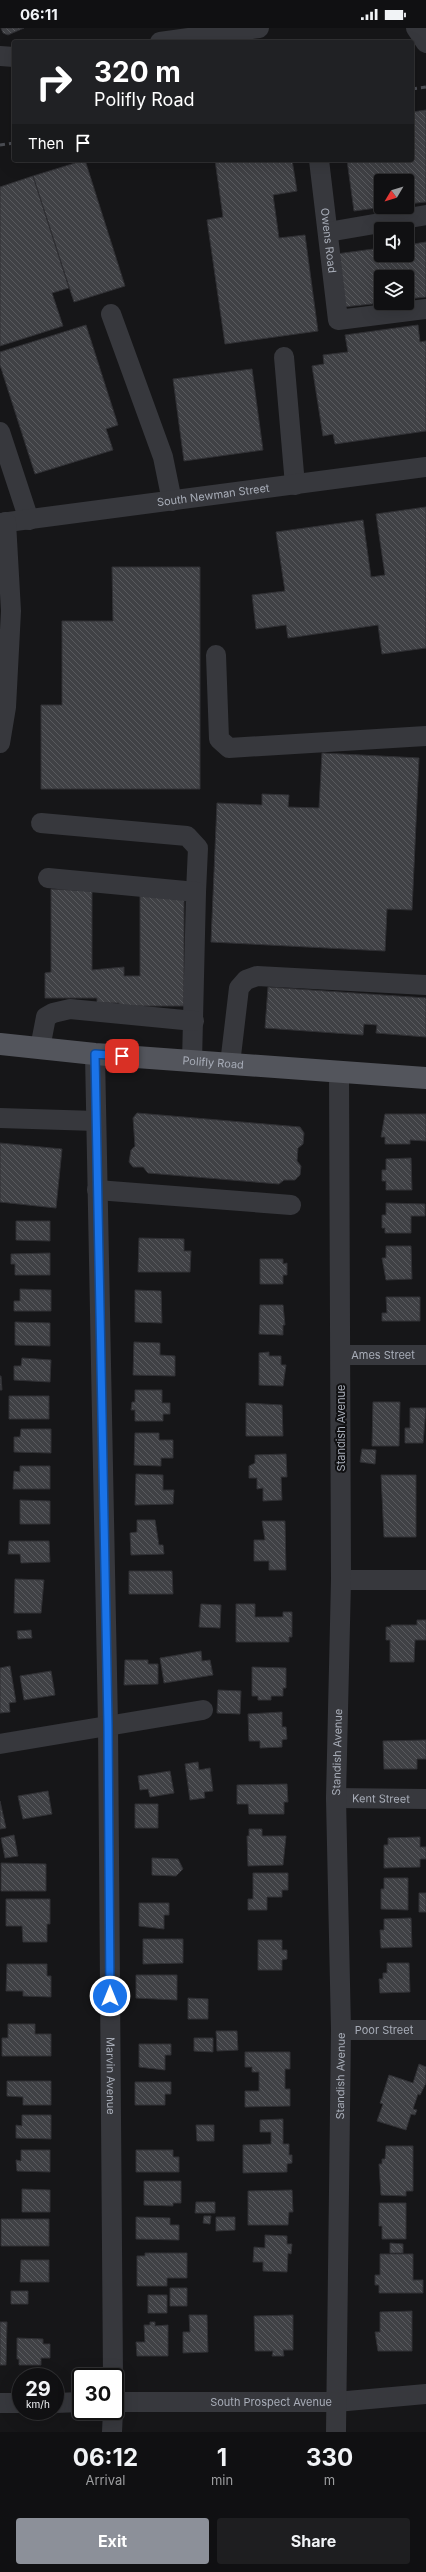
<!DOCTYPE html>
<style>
:root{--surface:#101012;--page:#1e1e20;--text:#f1f3f6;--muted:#9c9d9f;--line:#303032;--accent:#8c9099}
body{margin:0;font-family:Inter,sans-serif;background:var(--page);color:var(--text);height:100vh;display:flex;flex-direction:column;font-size:15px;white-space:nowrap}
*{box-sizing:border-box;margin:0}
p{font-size:13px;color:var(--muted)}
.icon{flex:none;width:22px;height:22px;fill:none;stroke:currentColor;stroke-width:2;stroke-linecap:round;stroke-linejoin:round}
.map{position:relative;height:2404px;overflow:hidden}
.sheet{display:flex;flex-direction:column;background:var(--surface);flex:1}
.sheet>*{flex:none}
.top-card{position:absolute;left:12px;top:12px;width:402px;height:122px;border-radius:4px;box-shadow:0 4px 16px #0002,0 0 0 1px var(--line);background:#202124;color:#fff;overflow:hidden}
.needle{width:26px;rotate:232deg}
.buttons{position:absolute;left:374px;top:146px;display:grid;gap:8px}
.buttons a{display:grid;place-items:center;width:40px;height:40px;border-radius:4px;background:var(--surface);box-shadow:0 4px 16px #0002,0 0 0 1px var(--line);font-size:20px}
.speed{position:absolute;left:12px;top:2340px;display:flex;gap:8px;font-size:20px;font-weight:700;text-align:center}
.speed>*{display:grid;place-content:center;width:52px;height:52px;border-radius:50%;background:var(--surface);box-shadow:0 4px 16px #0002,0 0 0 1px var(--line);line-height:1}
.speed small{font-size:10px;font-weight:400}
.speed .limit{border:2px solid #111;border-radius:6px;background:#fff;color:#111}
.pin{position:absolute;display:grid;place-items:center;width:34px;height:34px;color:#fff;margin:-17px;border-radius:8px;box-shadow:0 2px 6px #0006}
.me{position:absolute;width:44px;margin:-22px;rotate:0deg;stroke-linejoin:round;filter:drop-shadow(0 0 3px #0008)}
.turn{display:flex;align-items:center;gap:14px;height:84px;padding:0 16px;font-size:18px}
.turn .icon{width:52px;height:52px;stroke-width:2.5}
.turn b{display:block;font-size:28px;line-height:34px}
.then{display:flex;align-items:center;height:38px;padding:0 16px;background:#0003;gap:8px;font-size:15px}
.eta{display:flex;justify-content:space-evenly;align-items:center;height:68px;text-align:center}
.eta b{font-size:24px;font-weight:700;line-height:28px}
.primary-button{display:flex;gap:8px;margin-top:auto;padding:8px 16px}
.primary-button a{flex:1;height:46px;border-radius:4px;background:var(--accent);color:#fff;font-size:16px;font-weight:700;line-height:46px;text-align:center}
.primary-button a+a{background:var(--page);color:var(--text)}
.status{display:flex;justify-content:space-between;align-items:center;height:28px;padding:0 20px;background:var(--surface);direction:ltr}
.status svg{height:11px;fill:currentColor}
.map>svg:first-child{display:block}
.building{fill:url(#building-back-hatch);stroke:#303034}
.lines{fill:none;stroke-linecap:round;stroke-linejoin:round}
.minor{stroke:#37383d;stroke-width:20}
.major{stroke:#53555c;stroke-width:22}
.rail{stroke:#4a4c52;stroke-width:3;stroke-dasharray:5 4;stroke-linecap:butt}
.route-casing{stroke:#114b97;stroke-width:10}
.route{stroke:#1a73e8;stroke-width:7}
.labels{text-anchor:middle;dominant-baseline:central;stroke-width:4;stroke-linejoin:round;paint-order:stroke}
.street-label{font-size:11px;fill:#a8adb8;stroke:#111113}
</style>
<div class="status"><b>06:11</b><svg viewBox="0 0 49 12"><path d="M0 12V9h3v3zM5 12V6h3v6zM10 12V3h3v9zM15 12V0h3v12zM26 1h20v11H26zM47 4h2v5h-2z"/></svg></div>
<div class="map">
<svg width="426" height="2404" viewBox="0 0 426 2404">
<defs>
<pattern id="building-back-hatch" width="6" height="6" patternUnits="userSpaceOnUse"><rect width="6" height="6" fill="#404145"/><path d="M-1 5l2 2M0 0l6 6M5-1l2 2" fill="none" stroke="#595a5e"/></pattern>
</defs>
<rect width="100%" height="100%" fill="#161618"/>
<path class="building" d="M 1,0 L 24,0 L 8,7 L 3,5 Z
M 426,82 L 426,174 L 407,176 L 407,153 L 381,153 L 381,179 L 384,179 L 354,183 L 347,132 L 412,132 L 412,84 Z
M 85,132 L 125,258 L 74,274 L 33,148 Z
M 215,132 L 292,132 L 297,163 L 273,167 L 279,210 L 305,207 L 318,303 L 225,316 L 207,192 L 223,189 Z
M 33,148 L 69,260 L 52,265 L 63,298 L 0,318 L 0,159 Z
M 426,214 L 426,269 L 407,271 L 407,249 L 381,249 L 381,275 L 343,279 L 336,226 L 381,220 L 381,227 L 407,227 L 407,217 Z
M 86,297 L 118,397 L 106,401 L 113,422 L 35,446 L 0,337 L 0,324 Z
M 418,297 L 420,314 L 426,313 L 426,403 L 335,416 L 333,406 L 323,408 L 312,338 L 324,336 L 323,327 L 348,324 L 345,307 Z
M 252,341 L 263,422 L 184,433 L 173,351 Z
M 426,479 L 426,620 L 382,626 L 378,597 L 288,610 L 286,597 L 256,601 L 252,567 L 285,563 L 276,504 L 363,492 L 371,549 L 385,547 L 376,486 Z
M 112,539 L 200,539 L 200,761 L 41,761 L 41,677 L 62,677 L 62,593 L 113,593 Z
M 322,725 L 419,730 L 412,882 L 387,881 L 385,923 L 211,914 L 217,775 L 262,777 L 262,766 L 289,767 L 288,779 L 319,780 Z
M 51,861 L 92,863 L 92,942 L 124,939 L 124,948 L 140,948 L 140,867 L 184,870 L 184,978 L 119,978 L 119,975 L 97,975 L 97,970 L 45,970 L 45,945 L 51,944 Z
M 268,959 L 426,970 L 426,1009 L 376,1005 L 377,997 L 364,996 L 363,1007 L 265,1000 Z
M 137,1085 L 300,1099 L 304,1105 L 303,1116 L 298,1120 L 297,1133 L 301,1138 L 300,1147 L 295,1152 L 284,1152 L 279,1156 L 148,1145 L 143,1139 L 133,1139 L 129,1134 L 131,1122 L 135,1118 L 133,1090 Z
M 385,1086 L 426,1086 L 426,1113 L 410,1112 L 410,1116 L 385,1116 L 385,1109 L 381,1109 Z
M 0,1115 L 62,1121 L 56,1180 L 0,1174 Z
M 411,1130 L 412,1162 L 386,1162 L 386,1153 L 382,1153 L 382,1142 L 386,1142 L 386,1131 Z
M 386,1175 L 425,1176 L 425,1188 L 411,1188 L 411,1205 L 385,1205 L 385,1200 L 382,1200 L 382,1187 L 386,1187 Z
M 16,1193 L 50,1193 L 50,1213 L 16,1212 Z
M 139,1210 L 184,1211 L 184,1223 L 191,1223 L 190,1244 L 138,1244 Z
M 386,1218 L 411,1218 L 412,1251 L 386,1252 L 382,1230 L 386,1230 Z
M 50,1225 L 50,1247 L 15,1247 L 15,1236 L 11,1236 L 11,1226 Z
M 260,1231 L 283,1231 L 283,1236 L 287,1235 L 287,1247 L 283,1247 L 283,1256 L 260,1256 Z
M 20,1261 L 51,1262 L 51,1283 L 14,1283 L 14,1273 L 20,1273 Z
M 135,1262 L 161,1263 L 162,1295 L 135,1294 Z
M 386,1269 L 420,1269 L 420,1293 L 382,1293 L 382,1285 L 387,1285 Z
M 260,1277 L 283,1277 L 285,1297 L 283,1297 L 283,1307 L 259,1306 Z
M 15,1294 L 50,1295 L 50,1318 L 15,1317 Z
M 134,1314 L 160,1315 L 160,1327 L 175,1328 L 175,1348 L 133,1347 Z
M 269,1324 L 269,1328 L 281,1328 L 281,1337 L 286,1337 L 283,1358 L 259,1357 L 259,1325 Z
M 22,1330 L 51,1332 L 50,1354 L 14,1352 L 14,1338 L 21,1338 Z
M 0,1348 L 1,1348 L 2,1362 L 0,1362 Z
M 135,1362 L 162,1362 L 162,1375 L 170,1375 L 170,1386 L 163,1386 L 163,1393 L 135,1393 L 135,1382 L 131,1382 L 132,1374 L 135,1374 Z
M 9,1368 L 49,1368 L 49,1391 L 9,1391 Z
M 373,1374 L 400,1374 L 399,1418 L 372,1418 Z
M 246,1375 L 282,1377 L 283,1408 L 246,1408 Z
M 410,1380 L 426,1380 L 423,1415 L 405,1415 L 405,1400 L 410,1400 Z
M 21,1401 L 51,1401 L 51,1425 L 14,1424 L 14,1409 L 20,1409 Z
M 135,1405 L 159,1405 L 159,1412 L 173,1412 L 173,1430 L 161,1430 L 161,1438 L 134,1437 Z
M 362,1421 L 376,1422 L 375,1436 L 360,1434 Z
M 286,1426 L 287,1449 L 281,1449 L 282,1472 L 263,1473 L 263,1460 L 257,1461 L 257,1450 L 249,1450 L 249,1438 L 255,1435 L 255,1427 Z
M 20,1438 L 50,1438 L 50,1461 L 13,1461 L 14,1443 L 20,1444 Z
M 136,1446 L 163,1447 L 163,1462 L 174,1462 L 173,1476 L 135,1477 Z
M 381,1447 L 416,1447 L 416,1509 L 384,1509 Z
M 20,1472 L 50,1473 L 50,1496 L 20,1496 Z
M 137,1492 L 155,1492 L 159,1517 L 163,1517 L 164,1526 L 131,1527 L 130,1505 L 137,1504 Z
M 262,1493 L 285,1493 L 286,1542 L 269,1542 L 269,1533 L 254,1533 L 254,1512 L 265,1512 Z
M 9,1513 L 49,1513 L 50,1534 L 21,1535 L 20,1526 L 8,1526 Z
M 129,1543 L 172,1543 L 173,1566 L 129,1566 Z
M 15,1551 L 44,1552 L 41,1585 L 14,1585 Z
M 201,1576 L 221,1577 L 220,1600 L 199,1599 Z
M 236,1576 L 255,1576 L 255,1589 L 283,1589 L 283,1584 L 292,1584 L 292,1609 L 289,1609 L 289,1614 L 236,1614 Z
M 417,1592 L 426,1592 L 426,1612 L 415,1612 L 414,1634 L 390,1634 L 390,1612 L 386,1612 L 386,1599 L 391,1599 L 391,1597 L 417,1597 Z
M 31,1602 L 32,1610 L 18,1611 L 17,1603 Z
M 201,1623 L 202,1633 L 210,1632 L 213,1647 L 164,1655 L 160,1630 Z
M 125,1632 L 148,1632 L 148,1636 L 158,1636 L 158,1656 L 124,1657 Z
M 10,1638 L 16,1674 L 9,1675 L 10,1684 L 0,1685 L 0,1640 Z
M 252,1639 L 286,1640 L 286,1660 L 283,1660 L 283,1668 L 271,1668 L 271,1672 L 258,1672 L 258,1668 L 252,1668 Z
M 51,1643 L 55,1667 L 24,1672 L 20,1648 Z
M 218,1662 L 241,1663 L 240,1686 L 217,1685 Z
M 282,1684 L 282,1699 L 286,1699 L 287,1711 L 282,1712 L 282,1719 L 260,1720 L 260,1713 L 249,1713 L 248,1686 Z
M 426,1712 L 426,1731 L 417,1731 L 417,1741 L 384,1741 L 383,1713 Z
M 198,1734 L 199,1742 L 210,1740 L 213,1763 L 204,1764 L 205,1770 L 190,1772 L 185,1736 Z
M 170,1743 L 174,1765 L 150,1769 L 148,1761 L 140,1762 L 138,1748 Z
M 287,1756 L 288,1774 L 284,1774 L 284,1786 L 249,1786 L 248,1776 L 237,1776 L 237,1757 Z
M 48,1763 L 52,1786 L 23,1791 L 18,1768 Z
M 0,1773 L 6,1800 L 0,1801 Z
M 135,1776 L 158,1776 L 158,1800 L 135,1800 Z
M 249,1801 L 262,1801 L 262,1808 L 286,1808 L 283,1837 L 248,1838 L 247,1808 L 249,1808 Z
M 14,1807 L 18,1828 L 5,1830 L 1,1810 Z
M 420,1809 L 420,1819 L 426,1819 L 426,1831 L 420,1831 L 420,1839 L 384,1840 L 384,1817 L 388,1817 L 388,1810 Z
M 152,1830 L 178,1831 L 183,1841 L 176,1848 L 152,1847 Z
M 1,1835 L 46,1836 L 46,1863 L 1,1863 Z
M 253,1845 L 288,1845 L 288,1862 L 282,1862 L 282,1869 L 267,1869 L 267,1882 L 248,1882 L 248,1871 L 253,1871 Z
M 384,1850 L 408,1850 L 408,1882 L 381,1881 L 381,1861 L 384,1861 Z
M 419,1865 L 426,1865 L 426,1884 L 419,1884 Z
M 6,1871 L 50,1871 L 50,1896 L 47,1896 L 47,1914 L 23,1914 L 22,1898 L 6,1898 Z
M 139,1875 L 169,1875 L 169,1887 L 164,1887 L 164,1901 L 139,1898 Z
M 411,1890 L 412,1919 L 381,1920 L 380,1902 L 384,1902 L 384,1891 Z
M 143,1911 L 183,1911 L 183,1935 L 143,1936 Z
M 258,1912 L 282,1912 L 282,1922 L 287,1922 L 287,1931 L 282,1932 L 282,1942 L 258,1942 Z
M 387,1935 L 409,1935 L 410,1964 L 380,1965 L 379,1951 L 383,1951 L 383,1945 L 387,1945 Z
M 7,1936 L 47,1936 L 47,1948 L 51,1948 L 51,1969 L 23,1968 L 23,1963 L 6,1963 Z
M 136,1947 L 177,1947 L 177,1972 L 136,1970 Z
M 188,1970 L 208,1971 L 208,1991 L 188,1991 Z
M 8,1996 L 35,1996 L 35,2006 L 51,2006 L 51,2028 L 2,2028 L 2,2010 L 8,2010 Z
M 216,2003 L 237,2003 L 238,2022 L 217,2023 Z
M 194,2010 L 213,2010 L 213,2024 L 194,2023 Z
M 139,2016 L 171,2016 L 171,2027 L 165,2027 L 165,2042 L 139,2039 Z
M 245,2024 L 290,2024 L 290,2041 L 285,2041 L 285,2061 L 290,2061 L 290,2078 L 245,2079 L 245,2063 L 259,2063 L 259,2044 L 252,2044 L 252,2039 L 245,2039 Z
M 419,2036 L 426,2039 L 426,2055 L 420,2067 L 418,2066 L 413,2081 L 417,2082 L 415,2087 L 411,2086 L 406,2102 L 377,2093 L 383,2076 L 380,2075 L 389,2047 L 413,2055 Z
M 7,2053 L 51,2053 L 51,2077 L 23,2077 L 23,2069 L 7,2068 Z
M 135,2054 L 171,2054 L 171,2066 L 165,2066 L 165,2077 L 135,2077 Z
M 22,2087 L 51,2087 L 51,2111 L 16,2110 L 16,2097 L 22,2098 Z
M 283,2091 L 283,2116 L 289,2116 L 289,2127 L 292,2127 L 292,2135 L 287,2136 L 287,2144 L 243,2145 L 243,2117 L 271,2116 L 271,2104 L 260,2104 L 260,2092 Z
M 196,2097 L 214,2097 L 214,2113 L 197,2113 Z
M 386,2118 L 413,2118 L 413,2163 L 406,2163 L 406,2168 L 381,2167 L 379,2136 L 382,2136 L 382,2131 L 385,2131 Z
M 21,2122 L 50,2122 L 50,2144 L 17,2143 L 16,2132 L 21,2133 Z
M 136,2122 L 173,2122 L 173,2129 L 179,2129 L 179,2144 L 136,2144 Z
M 144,2153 L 181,2153 L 181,2175 L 173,2175 L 173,2178 L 144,2177 Z
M 22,2161 L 50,2162 L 50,2184 L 22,2184 Z
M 292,2162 L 293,2184 L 289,2184 L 288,2197 L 248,2197 L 248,2163 Z
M 196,2174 L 215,2174 L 215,2185 L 195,2185 Z
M 379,2175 L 406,2175 L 406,2211 L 382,2211 L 382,2198 L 379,2198 Z
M 204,2188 L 211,2188 L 210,2196 L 203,2195 Z
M 136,2189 L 170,2190 L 170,2197 L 179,2197 L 179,2212 L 136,2211 Z
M 216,2189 L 235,2189 L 235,2202 L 216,2203 Z
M 1,2191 L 49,2191 L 49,2218 L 1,2218 Z
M 265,2207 L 287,2208 L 287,2216 L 292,2216 L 291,2226 L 288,2225 L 287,2244 L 263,2243 L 263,2234 L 253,2234 L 254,2219 L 265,2220 Z
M 390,2215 L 403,2216 L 403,2225 L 390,2225 Z
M 145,2225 L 187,2225 L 187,2250 L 167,2250 L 167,2258 L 137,2258 L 137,2228 L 145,2228 Z
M 380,2226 L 413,2226 L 413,2252 L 423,2252 L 423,2265 L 379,2265 L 379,2257 L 375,2257 L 375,2247 L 380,2247 Z
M 21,2232 L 49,2232 L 49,2254 L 20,2254 Z
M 170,2260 L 187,2260 L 187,2278 L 170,2278 Z
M 11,2263 L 28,2263 L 28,2276 L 11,2276 Z
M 148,2267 L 167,2267 L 167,2285 L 148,2285 Z
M 412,2283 L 412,2323 L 378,2323 L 375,2304 L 380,2304 L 380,2284 Z
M 189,2287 L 207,2287 L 208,2324 L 183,2325 L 183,2304 L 190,2304 Z
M 293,2287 L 293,2322 L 283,2322 L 284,2328 L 272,2328 L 273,2323 L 255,2323 L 254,2288 Z
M 0,2294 L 7,2294 L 6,2337 L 0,2337 Z
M 150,2294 L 155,2294 L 155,2298 L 168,2297 L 168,2328 L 137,2328 L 136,2314 L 145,2314 L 144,2297 L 150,2297 Z
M 17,2310 L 43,2311 L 43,2316 L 50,2316 L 50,2330 L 41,2330 L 41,2337 L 19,2337 L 19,2331 L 17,2331 Z"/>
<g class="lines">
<g class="minor">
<path d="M 416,0 L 426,15"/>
<path d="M 160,14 L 259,0"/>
<path d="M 0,28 L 14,29"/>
<path id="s1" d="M 319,132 L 338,292 L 426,281"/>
<path d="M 328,204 L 426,187"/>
<path d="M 111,286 L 163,429 L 172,473"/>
<path d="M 284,329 L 295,457"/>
<path d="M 0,404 L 29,492"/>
<path id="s2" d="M 0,495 L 426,439"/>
<path d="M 216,627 L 219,711 L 229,720 L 426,708"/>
<path d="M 0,715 L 6,679 L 11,583 L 6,494"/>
<path d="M 41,795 L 187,808 L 198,820 L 196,864"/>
<path d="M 48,850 L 196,864 L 192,1034"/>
<path d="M 40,1020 L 46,989 L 53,985 L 70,981 L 194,993"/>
<path id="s3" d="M 95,1026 L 108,1697 L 113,2349"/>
<path d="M 230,1036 L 239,960 L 246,952 L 257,948 L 426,957"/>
<path d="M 0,1090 L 96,1093"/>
<path d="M 97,1162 L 291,1177"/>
<path id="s4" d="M 341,1327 L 426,1327"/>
<path d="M 341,1552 L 426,1552"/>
<path d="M 0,1716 L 203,1682"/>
<path id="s5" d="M 336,1770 L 426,1771"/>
<path id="s6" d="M 341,2002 L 426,2002"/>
<path id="s7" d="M 115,2374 L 336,2374 L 426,2366"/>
<path d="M 0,2375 L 21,2375"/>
<path d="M 55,2375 L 81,2374"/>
<path d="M 112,2404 L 113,2383"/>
<path id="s8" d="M 336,2404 L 341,2002 L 336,1770 L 341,1552 L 339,1044"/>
</g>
<path class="major" id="s9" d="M 0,1016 L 95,1026 L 426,1050"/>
<path class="rail" d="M 412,61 L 426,59
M 0,117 L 14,115"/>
</g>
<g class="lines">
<g class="route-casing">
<path id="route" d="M 110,1968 L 108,1697 L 95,1026 L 122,1028"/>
</g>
<use href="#route" class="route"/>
</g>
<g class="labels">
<g class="street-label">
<text stroke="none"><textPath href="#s1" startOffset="81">Owens Road</textPath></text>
<text stroke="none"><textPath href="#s2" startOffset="215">South Newman Street</textPath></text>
<text stroke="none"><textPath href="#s9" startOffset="214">Polifly Road</textPath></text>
<text stroke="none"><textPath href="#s4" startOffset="42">Ames Street</textPath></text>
<text transform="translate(341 1400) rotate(-90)">Standish Avenue</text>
<text stroke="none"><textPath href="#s8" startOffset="680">Standish Avenue</textPath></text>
<text stroke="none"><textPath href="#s5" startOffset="45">Kent Street</textPath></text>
<text stroke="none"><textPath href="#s6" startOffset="43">Poor Street</textPath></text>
<text stroke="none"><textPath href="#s3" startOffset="1022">Marvin Avenue</textPath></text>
<text stroke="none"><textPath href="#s8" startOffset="356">Standish Avenue</textPath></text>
<text stroke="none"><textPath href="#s7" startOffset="156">South Prospect Avenue</textPath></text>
</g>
</g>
</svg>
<div class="buttons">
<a><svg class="needle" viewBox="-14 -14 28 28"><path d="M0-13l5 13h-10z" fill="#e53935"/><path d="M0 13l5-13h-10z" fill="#9c9d9f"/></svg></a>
<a><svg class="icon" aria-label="sound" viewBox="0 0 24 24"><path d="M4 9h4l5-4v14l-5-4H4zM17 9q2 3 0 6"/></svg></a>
<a><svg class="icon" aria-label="layers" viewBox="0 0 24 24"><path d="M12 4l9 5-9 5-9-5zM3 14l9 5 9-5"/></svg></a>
</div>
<div class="speed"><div>29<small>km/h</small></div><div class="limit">30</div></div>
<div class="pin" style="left:122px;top:1028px;background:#d93025"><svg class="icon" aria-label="arrive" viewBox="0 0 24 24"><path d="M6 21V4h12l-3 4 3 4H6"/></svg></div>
<svg class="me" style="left:110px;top:1968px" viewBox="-20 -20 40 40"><circle r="17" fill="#1a73e8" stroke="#fff" stroke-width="3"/><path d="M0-11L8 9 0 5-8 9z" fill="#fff"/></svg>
<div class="top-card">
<div class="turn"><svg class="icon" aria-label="right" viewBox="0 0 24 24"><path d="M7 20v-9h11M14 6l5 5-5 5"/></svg><div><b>320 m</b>Polifly Road</div></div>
<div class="then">Then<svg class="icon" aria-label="arrive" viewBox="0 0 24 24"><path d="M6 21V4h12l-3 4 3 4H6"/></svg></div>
</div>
</div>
<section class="sheet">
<div class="eta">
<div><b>06:12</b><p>Arrival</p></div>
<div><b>1</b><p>min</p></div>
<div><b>330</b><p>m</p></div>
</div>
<div class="primary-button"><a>Exit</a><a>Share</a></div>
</section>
